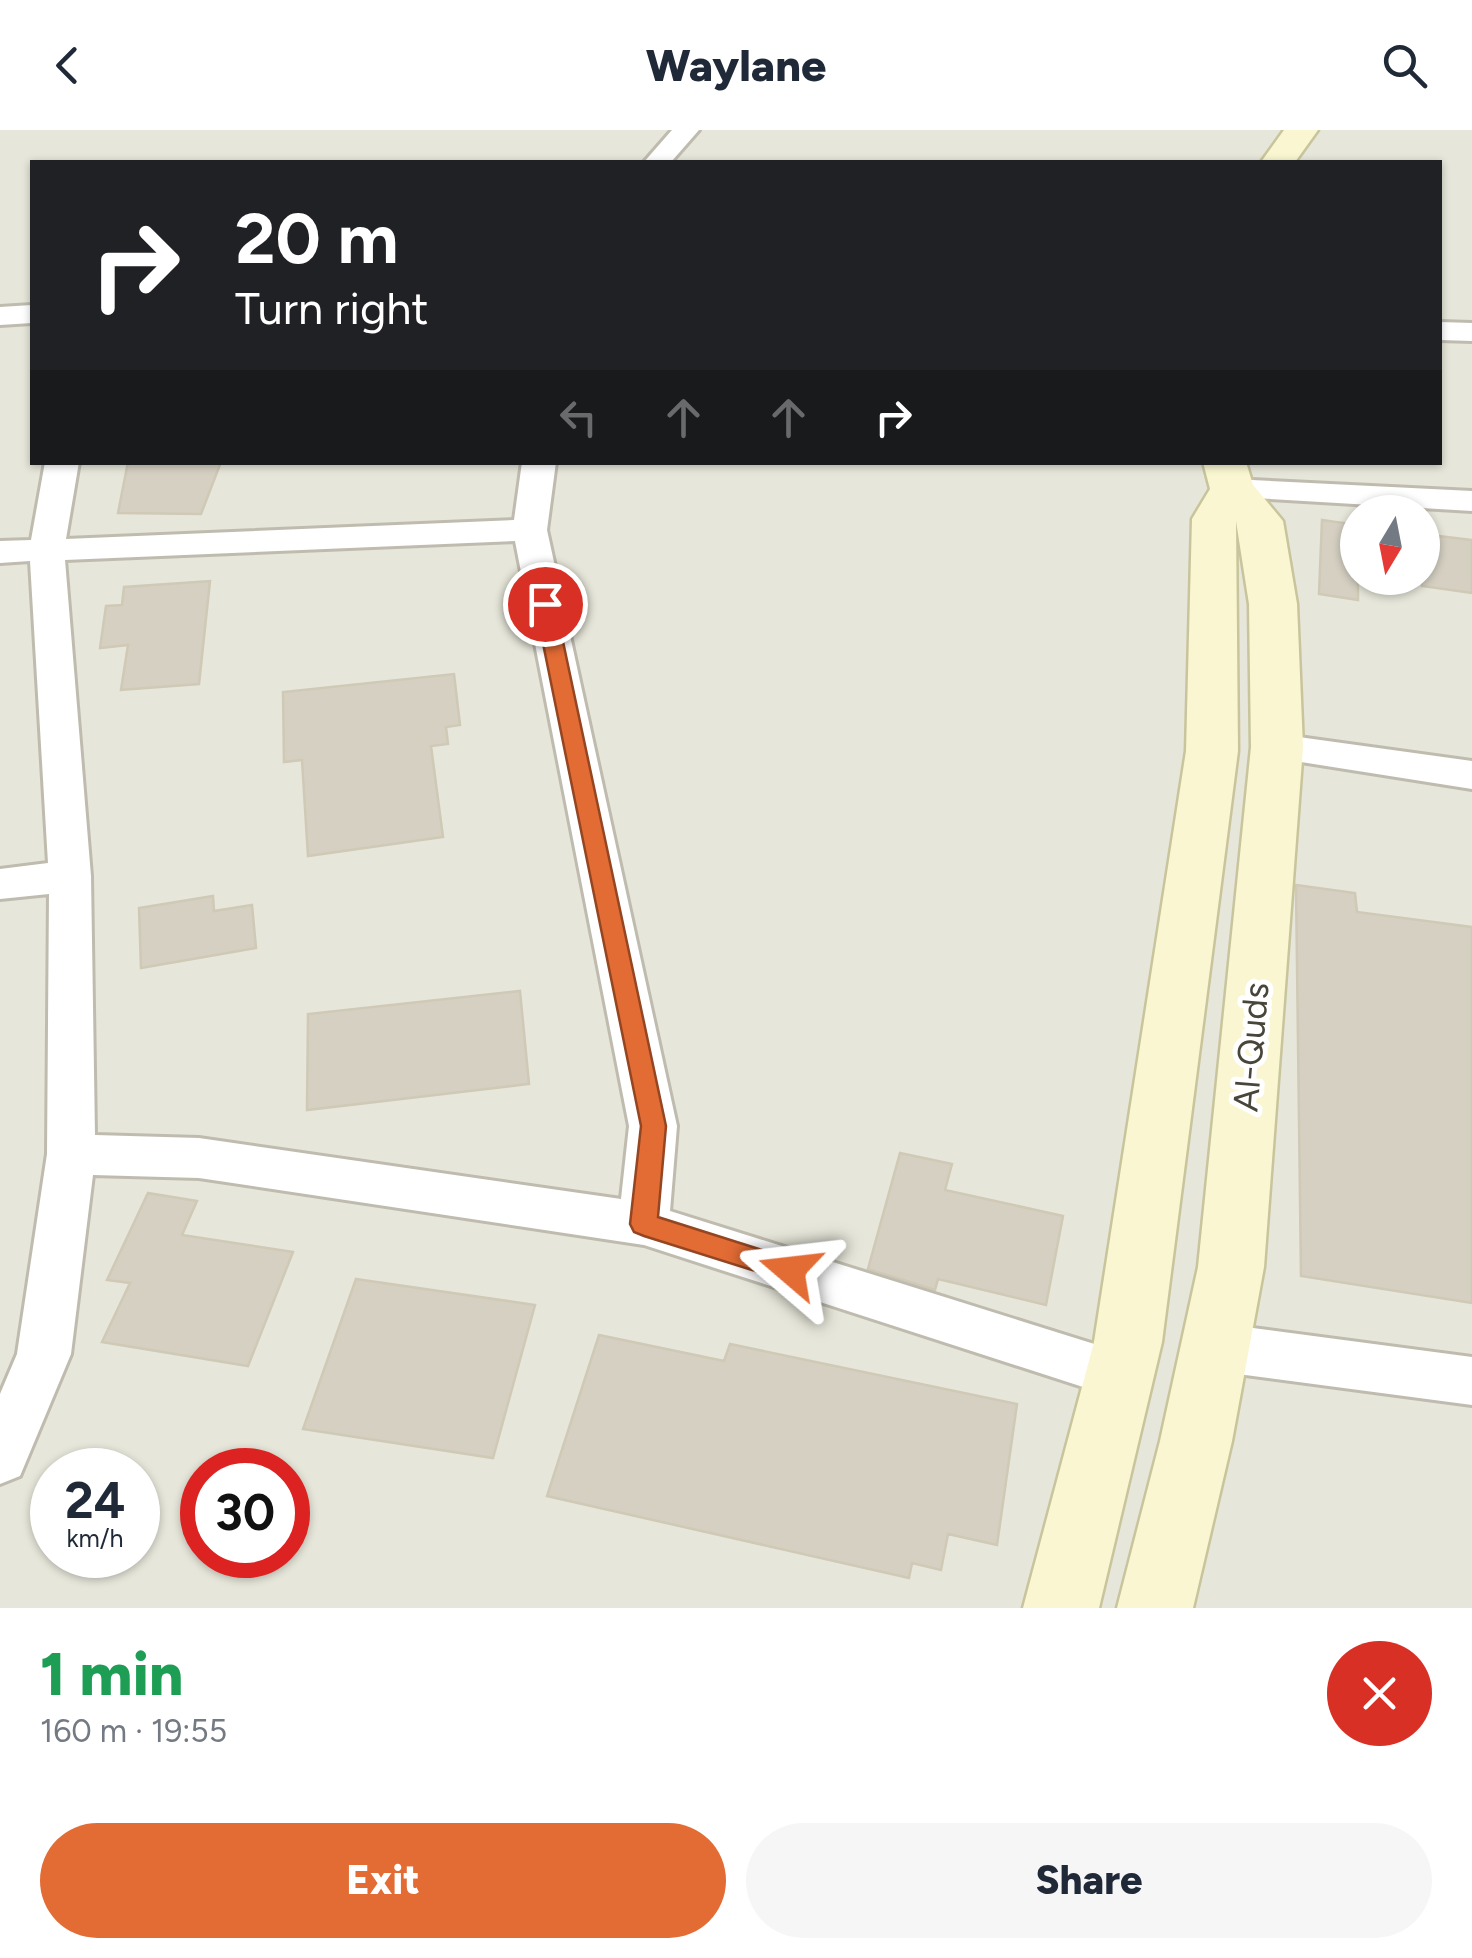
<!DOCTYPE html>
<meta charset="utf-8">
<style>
:root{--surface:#fff;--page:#f6f6f7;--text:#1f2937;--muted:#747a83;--accent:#e36b34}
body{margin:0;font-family:Figtree,sans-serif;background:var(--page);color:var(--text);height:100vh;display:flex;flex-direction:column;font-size:38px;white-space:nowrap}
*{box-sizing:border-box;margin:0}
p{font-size:32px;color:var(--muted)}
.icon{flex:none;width:55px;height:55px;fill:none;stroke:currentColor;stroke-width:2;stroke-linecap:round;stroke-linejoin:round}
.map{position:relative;height:1478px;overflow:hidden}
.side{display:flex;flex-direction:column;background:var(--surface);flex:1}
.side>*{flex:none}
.banner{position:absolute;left:30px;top:30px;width:1412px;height:305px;border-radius:0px;box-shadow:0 2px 8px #0004;background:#202124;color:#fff;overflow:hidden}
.needle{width:65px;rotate:190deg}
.controls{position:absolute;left:1340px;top:365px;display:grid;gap:20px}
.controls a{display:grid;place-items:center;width:100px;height:100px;border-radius:50%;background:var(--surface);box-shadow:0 2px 8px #0004;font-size:50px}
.speed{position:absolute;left:30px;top:1318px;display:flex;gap:20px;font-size:50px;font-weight:700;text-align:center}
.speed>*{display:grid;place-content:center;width:130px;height:130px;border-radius:50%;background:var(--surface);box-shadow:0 2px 8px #0004;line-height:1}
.speed small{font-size:25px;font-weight:400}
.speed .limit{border:15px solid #d22;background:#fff;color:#111}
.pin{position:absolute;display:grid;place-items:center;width:85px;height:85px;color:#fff;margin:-42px;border:5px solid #fff;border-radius:50%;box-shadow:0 2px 10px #0007}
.me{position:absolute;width:110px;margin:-55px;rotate:287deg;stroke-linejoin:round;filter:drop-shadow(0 0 8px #0008)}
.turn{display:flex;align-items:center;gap:35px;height:210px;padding:0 40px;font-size:45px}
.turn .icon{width:130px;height:130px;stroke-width:2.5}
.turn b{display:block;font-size:70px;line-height:85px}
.lanes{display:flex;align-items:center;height:95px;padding:0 40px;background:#0003;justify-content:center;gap:50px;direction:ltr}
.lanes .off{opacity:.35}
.round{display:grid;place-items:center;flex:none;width:105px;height:105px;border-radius:52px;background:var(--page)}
.summary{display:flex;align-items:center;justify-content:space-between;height:170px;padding:0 40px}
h1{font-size:60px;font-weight:800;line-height:75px;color:#1e9e55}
.cta{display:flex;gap:20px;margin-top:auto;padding:20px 40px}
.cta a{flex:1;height:115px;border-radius:60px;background:var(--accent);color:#fff;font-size:40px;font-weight:800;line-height:115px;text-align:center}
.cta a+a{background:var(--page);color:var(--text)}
header{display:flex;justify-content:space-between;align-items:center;height:130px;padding:0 40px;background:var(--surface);font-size:45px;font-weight:800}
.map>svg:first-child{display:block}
.residential{fill:#e7e6da;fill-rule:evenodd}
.building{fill:#d5d0c2;stroke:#cfc9b6;stroke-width:2.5}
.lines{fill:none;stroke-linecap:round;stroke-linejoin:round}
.street-casing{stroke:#bfbcaf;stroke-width:6}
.secondary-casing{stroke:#c8c59c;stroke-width:5}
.street{fill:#fff;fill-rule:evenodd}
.secondary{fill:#f9f6d1;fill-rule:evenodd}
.route{fill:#e36b34;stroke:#944622;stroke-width:2.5}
.labels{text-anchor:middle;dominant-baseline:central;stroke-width:10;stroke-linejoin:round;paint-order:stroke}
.street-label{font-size:35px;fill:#48453a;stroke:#fff}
</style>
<header><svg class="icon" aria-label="back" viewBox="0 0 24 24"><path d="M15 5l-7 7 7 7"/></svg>Waylane<svg class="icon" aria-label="search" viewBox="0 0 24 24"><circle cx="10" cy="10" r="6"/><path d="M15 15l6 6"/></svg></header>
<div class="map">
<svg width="1472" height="1478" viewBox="0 0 1472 1478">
<rect width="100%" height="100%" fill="#f4f3ec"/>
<path class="residential" d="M 0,0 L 1472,0 L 1472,1478 L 0,1478 ZM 32,32 L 1440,32 L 1440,332 L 32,332 ZM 1358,382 L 1422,382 L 1422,448 L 1358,448 ZM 52,1340 L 138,1340 L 138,1425 L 52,1425 ZM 202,1340 L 288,1340 L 288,1425 L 202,1425 Z"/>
<path class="building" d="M 128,332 L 221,332 L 201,384 L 118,383 Z
M 1322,390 L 1358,395 L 1358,470 L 1319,464 Z
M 1422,404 L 1472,410 L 1472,463 L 1422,456 Z
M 210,451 L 199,554 L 121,560 L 128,515 L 100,518 L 106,476 L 122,475 L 124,457 Z
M 454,544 L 460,595 L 446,597 L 448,614 L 431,616 L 443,707 L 308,726 L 302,630 L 284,632 L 283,562 Z
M 1296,755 L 1355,763 L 1357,782 L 1472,797 L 1472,1173 L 1301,1146 Z
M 213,766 L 214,781 L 252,775 L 256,818 L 141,838 L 139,778 Z
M 520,861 L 529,954 L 307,980 L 308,884 Z
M 900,1023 L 952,1034 L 945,1060 L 1063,1086 L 1046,1175 L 938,1149 L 935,1160 L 868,1139 Z
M 148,1063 L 197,1071 L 182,1105 L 293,1122 L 248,1236 L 102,1212 L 130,1153 L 107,1150 Z
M 356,1149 L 535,1175 L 493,1328 L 303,1299 Z
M 599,1205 L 724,1231 L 730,1214 L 1017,1274 L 997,1415 L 948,1404 L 941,1440 L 912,1433 L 909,1448 L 547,1366 Z"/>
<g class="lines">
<g class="street-casing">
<path id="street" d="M 672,0 L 699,0 L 671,32 L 644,32 Z
M 32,175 L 32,193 L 0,195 L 0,177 Z
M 1440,192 L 1472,193 L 1472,211 L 1440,210 Z
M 45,332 L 79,332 L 66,409 L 514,390 L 522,332 L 556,332 L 547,400 L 677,996 L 670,1081 L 1139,1228 L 1147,1245 L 1139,1262 L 1120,1269 L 644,1115 L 199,1048 L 93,1045 L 71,1224 L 20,1346 L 0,1354 L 0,1264 L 17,1224 L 47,1024 L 49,764 L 0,769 L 0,739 L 48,733 L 30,431 L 0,433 L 0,411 L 31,410 ZM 515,411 L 629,996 L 621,1069 L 199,1008 L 95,1005 L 91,746 L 65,430 Z
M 1232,349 L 1472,361 L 1472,381 L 1220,366 L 1215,359 L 1220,352 Z
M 1277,604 L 1472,631 L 1472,659 L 1263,626 L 1257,617 L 1263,608 Z
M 1215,1193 L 1472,1227 L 1472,1275 L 1215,1241 L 1196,1234 L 1188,1217 L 1196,1200 Z"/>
</g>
<g class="secondary-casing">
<path id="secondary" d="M 1284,0 L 1318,0 L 1295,32 L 1261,32 Z
M 1203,332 L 1246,332 L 1253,355 L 1283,391 L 1297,474 L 1303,617 L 1264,1137 L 1232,1311 L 1193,1478 L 1117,1478 L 1160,1311 L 1198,1137 L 1251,617 L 1249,474 L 1236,391 L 1238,621 L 1162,1212 L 1099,1478 L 1023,1478 L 1094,1212 L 1186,621 L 1192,389 L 1210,359 Z"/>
</g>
<use href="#street" class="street"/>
<use href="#secondary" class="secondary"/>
</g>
<path class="route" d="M 545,468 L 555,474 L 666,996 L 658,1087 L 800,1132 L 804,1140 L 800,1149 L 790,1152 L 644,1106 L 634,1102 L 630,1094 L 641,996 L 535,474 Z"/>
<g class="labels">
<g class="street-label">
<text transform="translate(1251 917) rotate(-85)">Al-Quds</text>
</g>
</g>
</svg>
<div class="controls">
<a><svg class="needle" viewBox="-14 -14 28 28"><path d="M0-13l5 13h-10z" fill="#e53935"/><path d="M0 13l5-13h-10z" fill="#747a83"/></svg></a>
</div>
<div class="speed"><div>24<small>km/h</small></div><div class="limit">30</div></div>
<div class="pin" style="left:545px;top:474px;background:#d93025"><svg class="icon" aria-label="arrive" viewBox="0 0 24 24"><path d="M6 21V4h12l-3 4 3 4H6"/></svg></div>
<svg class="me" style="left:790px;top:1140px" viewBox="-20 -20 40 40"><path d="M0-17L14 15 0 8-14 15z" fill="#e36b34" stroke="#fff" stroke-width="4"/></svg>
<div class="banner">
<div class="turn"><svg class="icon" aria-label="right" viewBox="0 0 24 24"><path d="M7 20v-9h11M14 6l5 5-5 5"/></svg><div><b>20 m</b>Turn right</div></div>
<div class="lanes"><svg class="icon off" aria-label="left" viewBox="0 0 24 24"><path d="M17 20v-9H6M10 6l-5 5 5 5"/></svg><svg class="icon off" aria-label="ahead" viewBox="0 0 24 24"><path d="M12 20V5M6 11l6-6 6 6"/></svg><svg class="icon off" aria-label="ahead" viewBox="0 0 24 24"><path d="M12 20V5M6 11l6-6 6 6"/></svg><svg class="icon" aria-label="right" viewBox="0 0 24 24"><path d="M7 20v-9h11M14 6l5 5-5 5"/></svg></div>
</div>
</div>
<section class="side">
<div class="summary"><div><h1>1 min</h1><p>160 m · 19:55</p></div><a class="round" style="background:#d93025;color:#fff"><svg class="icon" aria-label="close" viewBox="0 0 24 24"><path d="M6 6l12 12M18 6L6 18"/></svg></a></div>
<div class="cta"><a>Exit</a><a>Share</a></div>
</section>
